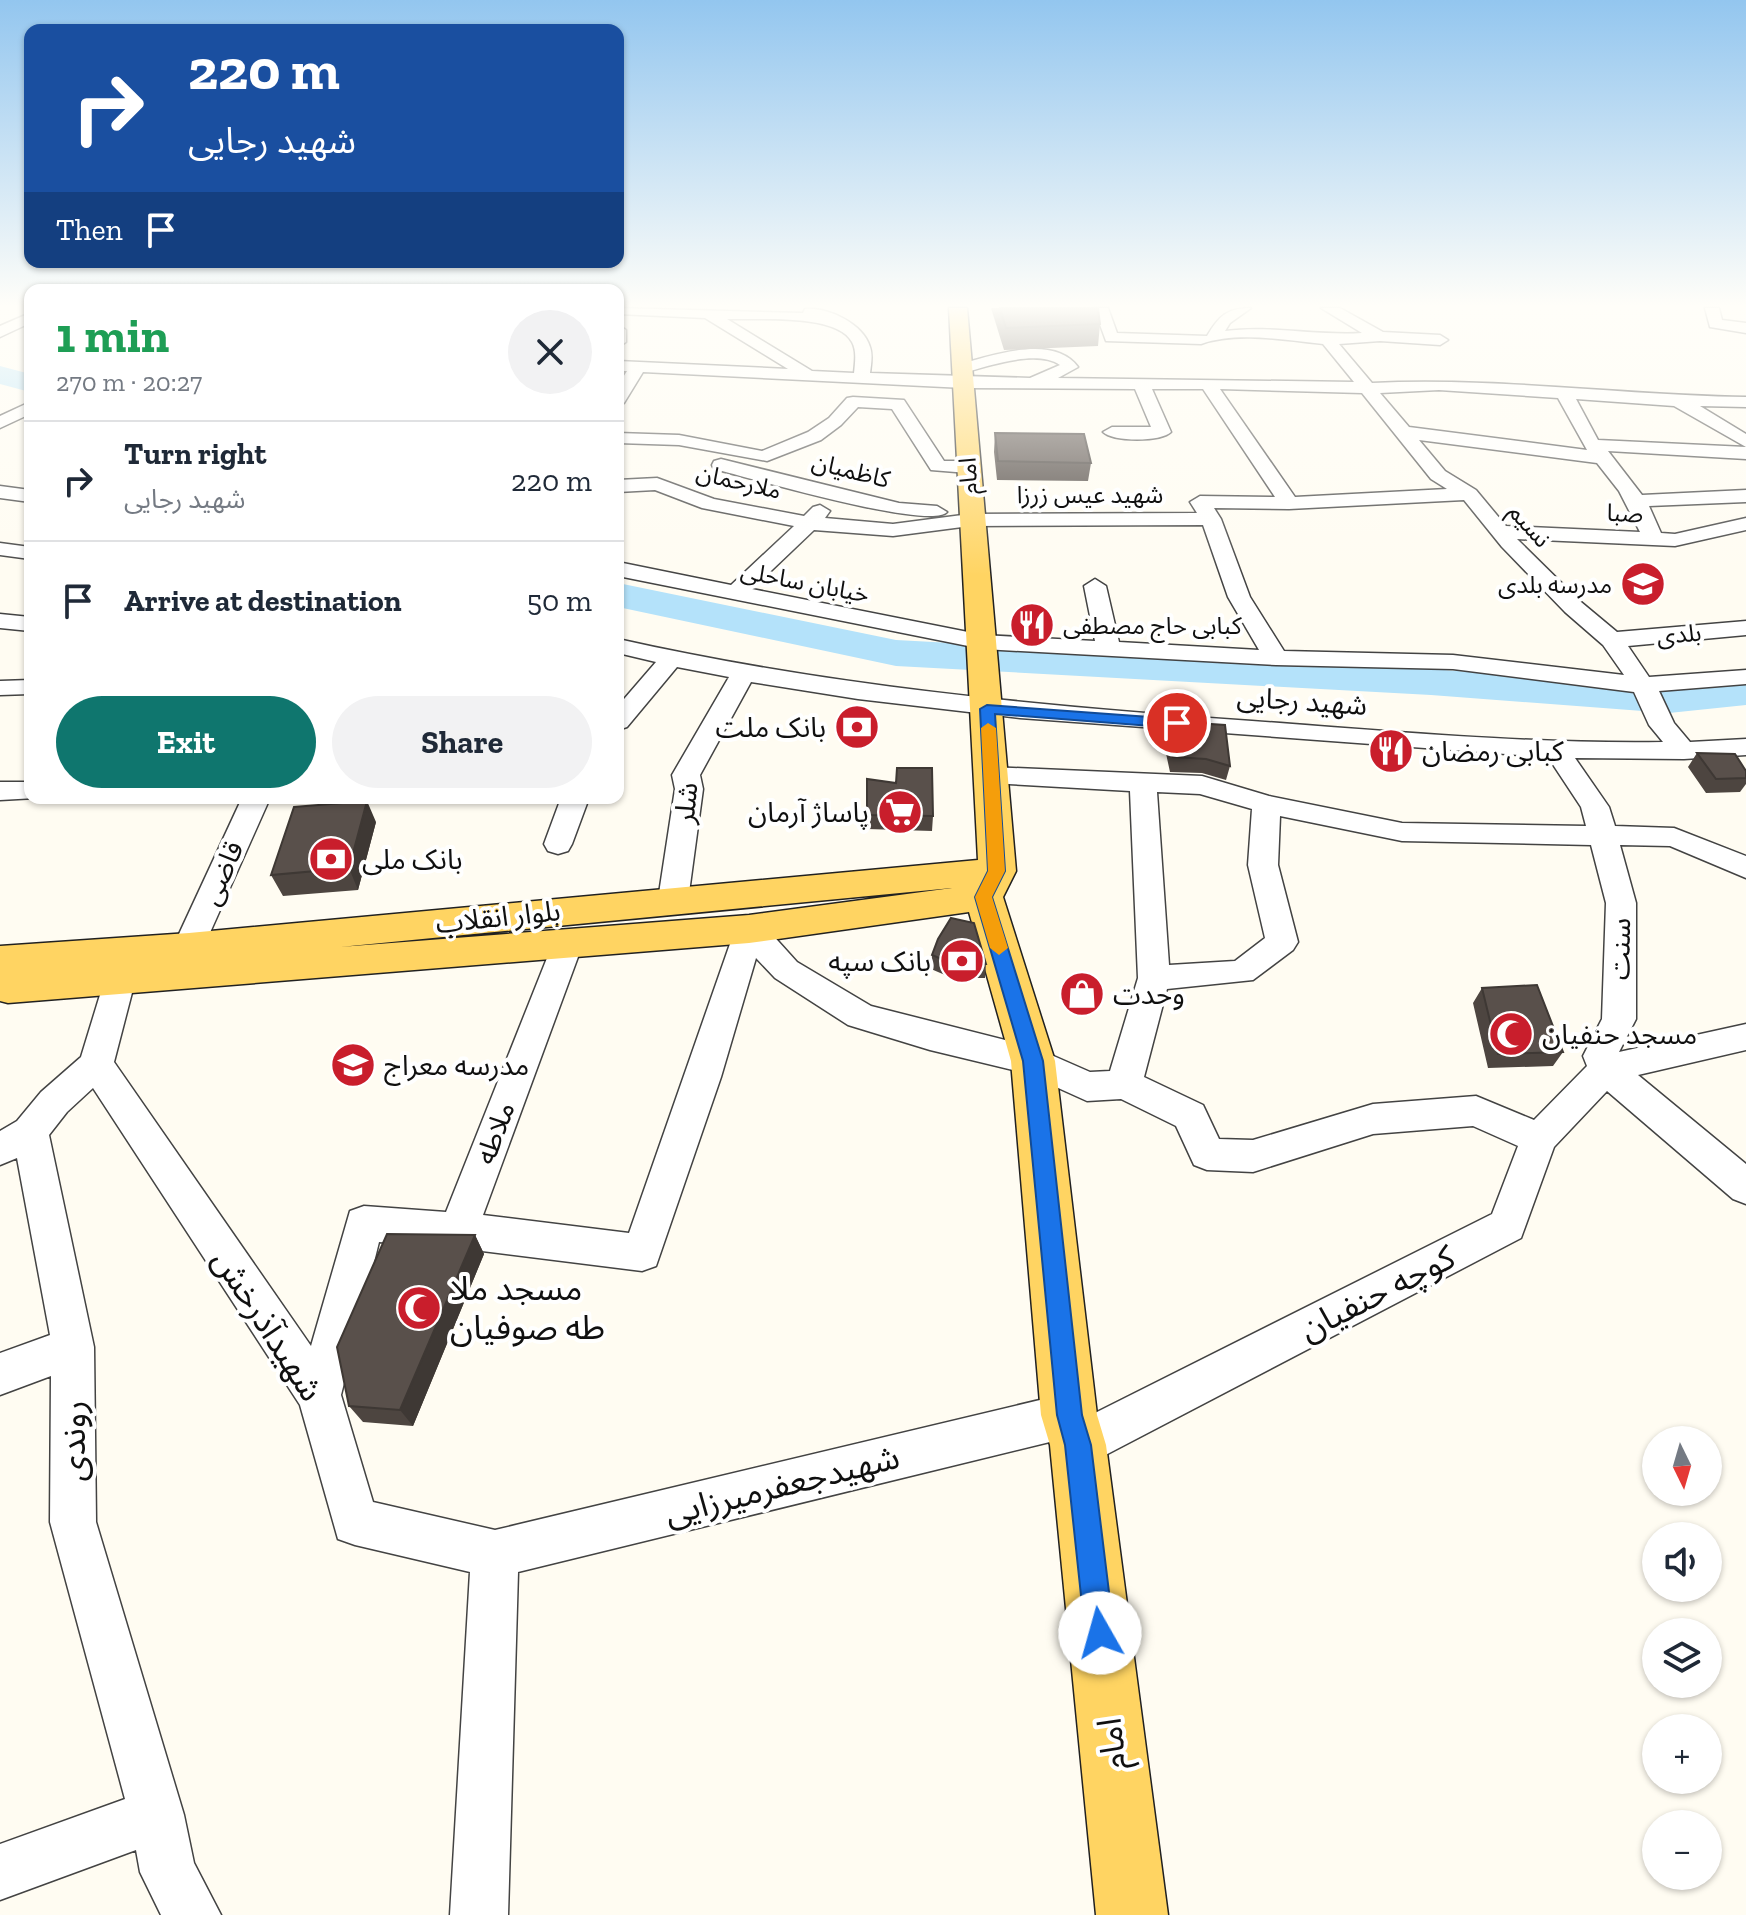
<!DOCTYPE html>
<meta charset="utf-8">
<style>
:root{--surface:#fff;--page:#f2f2f3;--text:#1f2937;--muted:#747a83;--line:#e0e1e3;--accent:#0f766e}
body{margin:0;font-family:"Zilla Slab","Noto Sans Arabic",serif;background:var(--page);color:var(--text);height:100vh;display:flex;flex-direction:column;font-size:30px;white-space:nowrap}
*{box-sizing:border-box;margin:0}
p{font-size:26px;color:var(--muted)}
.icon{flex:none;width:44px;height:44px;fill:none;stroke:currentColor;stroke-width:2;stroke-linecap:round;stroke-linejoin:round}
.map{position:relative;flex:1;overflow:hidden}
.details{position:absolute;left:24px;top:284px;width:600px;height:520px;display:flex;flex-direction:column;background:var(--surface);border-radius:16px;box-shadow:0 2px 6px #0004}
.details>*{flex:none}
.banner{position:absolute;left:24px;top:24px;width:600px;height:244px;border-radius:16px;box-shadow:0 2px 6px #0004;background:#1a4fa0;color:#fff;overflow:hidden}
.needle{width:52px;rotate:175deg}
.controls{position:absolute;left:1642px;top:1426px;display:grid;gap:16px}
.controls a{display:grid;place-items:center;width:80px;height:80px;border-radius:50%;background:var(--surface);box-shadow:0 2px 6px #0004;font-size:40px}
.pin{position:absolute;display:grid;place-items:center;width:68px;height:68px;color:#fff;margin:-34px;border:4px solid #fff;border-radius:50%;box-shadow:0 2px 8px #0007}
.me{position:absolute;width:88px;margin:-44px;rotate:353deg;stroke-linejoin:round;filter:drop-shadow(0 0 6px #0008)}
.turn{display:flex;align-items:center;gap:28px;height:168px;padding:0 32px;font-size:36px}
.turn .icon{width:104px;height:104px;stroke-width:2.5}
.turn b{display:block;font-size:56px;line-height:68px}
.then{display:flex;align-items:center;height:76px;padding:0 32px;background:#0003;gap:16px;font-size:30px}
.round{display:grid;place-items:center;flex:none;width:84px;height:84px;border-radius:42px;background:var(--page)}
.overview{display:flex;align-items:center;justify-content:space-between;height:136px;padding:0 32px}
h1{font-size:48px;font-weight:700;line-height:60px;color:#1e9e55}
.cta{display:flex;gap:16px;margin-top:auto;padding:16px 32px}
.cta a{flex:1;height:92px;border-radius:48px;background:var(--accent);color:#fff;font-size:32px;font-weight:700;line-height:92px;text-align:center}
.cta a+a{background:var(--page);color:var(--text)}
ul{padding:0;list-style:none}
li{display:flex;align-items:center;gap:24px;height:120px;padding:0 32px;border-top:2px solid var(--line)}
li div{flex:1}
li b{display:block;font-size:30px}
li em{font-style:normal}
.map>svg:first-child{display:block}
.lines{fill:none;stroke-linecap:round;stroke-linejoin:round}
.river{fill:#b4e2fa;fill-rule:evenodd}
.minor-casing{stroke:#434343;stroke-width:3}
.major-casing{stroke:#212121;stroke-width:3}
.minor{fill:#fff;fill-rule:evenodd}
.major{fill:#ffd462;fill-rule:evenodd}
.wall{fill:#4d4540}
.shaded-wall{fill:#3e3834}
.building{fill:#59504b;stroke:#3e3834;stroke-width:2}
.route{fill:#1a73e8;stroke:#114b97;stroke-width:2}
.slow{fill:#f59e0b}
.labels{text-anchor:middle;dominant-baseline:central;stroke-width:8;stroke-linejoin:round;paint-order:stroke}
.far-street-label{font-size:24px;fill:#101010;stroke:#fff}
.far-poi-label{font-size:24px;fill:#101010;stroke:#fff;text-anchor:end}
.street-label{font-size:28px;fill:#101010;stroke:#fff}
.poi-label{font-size:28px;fill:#101010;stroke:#fff;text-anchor:start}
.near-poi-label{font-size:34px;fill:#101010;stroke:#fff;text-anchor:start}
.near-street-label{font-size:34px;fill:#101010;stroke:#fff}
</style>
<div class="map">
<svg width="1746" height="1915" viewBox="0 0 1746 1915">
<rect width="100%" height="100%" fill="#fffcf2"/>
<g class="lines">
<path class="river" d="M 0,366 L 30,374 L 30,392 L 0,384 Z
M 618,583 L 896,640 L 1431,669 L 1669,687 L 1746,679 L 1746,705 L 1669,713 L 1431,695 L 896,666 L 618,607 Z"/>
<g class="minor-casing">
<path id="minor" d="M 618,308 L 803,313 L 805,309 C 827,307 863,323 870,347 C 873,355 871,365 870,373 L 1030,378 L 1060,365 C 1036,349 989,366 963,373 L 955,368 L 957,365 C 991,356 1053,333 1078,367 L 1058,378 L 1354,382 L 1323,344 C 1284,340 1237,331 1201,344 L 1106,341 L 1094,308 L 1108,308 L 1117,333 L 1207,336 C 1219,316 1227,308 1251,308 L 1230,323 L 1225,331 C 1271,325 1316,336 1362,333 L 1321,308 L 1340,308 L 1383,332 L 1440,335 L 1448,340 L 1440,345 L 1380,341 L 1339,344 L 1372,383 C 1497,377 1621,395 1746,397 L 1746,407 L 1700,406 L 1746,434 L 1746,459 L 1608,451 L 1642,495 L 1746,490 L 1746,502 L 1649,506 L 1661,533 L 1675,534 L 1746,518 L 1746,530 L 1675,546 L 1517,539 L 1581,602 L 1617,632 L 1746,621 L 1746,635 L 1628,646 L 1649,677 L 1746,670 L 1746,684 L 1659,691 L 1674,723 L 1690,742 L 1746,739 L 1746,755 L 1684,759 L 1575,758 L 1609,807 L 1615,826 L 1674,828 L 1746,856 L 1746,878 L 1670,846 L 1620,845 L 1636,903 L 1636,1019 L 1619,1052 L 1746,1024 L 1746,1050 L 1638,1075 L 1746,1164 L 1746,1204 L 1733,1199 L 1607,1091 L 1554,1147 L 1521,1238 L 1094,1461 L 1078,1467 L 1062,1461 L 1056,1445 L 1058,1440 L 518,1572 L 508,1915 L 450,1915 L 470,1572 L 355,1545 L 338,1539 L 300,1405 L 93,1088 L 67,1112 L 49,1135 L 94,1347 L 96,1522 L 184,1815 L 194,1863 L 221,1915 L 161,1915 L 140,1872 L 136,1850 L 0,1900 L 0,1844 L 125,1799 L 50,1522 L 51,1376 L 0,1395 L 0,1353 L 50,1335 L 17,1158 L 0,1165 L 0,1131 L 17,1121 L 41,1092 L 81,1057 L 107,972 L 119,969 L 131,972 L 135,981 L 114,1062 L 311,1346 L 350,1211 L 364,1206 L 446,1212 L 555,938 L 566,935 L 577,938 L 582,946 L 483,1215 L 629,1233 L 738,921 L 749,918 L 760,921 L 797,962 L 871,1006 L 1033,1047 L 1090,1072 L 1110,1071 L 1138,978 L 1130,791 L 990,783 L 980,781 L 976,775 L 980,769 L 990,767 L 1202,776 L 1269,796 L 1402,823 L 1586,826 L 1581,807 L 1548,757 L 1020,718 L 858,699 L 751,682 L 700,775 L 703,789 L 688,900 L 684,908 L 673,911 L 662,908 L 658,900 L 675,789 L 672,775 L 729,677 L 677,667 L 627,727 L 618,730 L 618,706 L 656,662 L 618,653 L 618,639 C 827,686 1038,706 1252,721 C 1389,731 1525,744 1663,742 L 1649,725 L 1634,692 L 1453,669 L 1276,665 L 983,649 L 618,576 L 618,562 L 731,585 L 794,526 L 702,508 L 655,490 L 618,492 L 618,480 L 657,478 L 714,499 L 804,516 L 813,507 L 820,505 L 830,511 L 825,518 L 893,524 L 970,514 L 1197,513 L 1190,502 L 1200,496 L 1275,497 L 1203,389 L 1152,389 L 1171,432 C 1161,442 1113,442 1103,432 L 1112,427 L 1151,427 L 1135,389 L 964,388 L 643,372 L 624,403 L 618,404 L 618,385 L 627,371 L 618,371 L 618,361 L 788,369 L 705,318 L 618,314 ZM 727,319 C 757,320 837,313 852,342 C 857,351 855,363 854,373 L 812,371 ZM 1220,389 L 1362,393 L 1431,479 L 1447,489 L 1295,497 ZM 1439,390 L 1558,398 L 1587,450 L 1409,427 L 1380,393 ZM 1576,399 L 1674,406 L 1746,447 L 1598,440 ZM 1419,440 L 1597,463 L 1619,491 L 1640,532 L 1506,526 L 1476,490 L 1445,471 ZM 1464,500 L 1502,547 L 1565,612 L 1603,645 L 1624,675 L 1453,655 L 1284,651 L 1250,597 L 1221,519 L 1214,508 L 1289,509 ZM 1203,525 L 1228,597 L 1259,650 L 1119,642 L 1106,586 L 1095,579 L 1084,586 L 1095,641 L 983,635 L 752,589 L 814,530 L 893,536 L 970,526 ZM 1157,792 L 1200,794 L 1252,809 L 1248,865 L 1265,938 L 1235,961 L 1169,965 ZM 1280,816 L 1402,841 L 1591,845 L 1606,903 L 1602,1019 L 1583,1056 L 1587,1066 L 1534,1120 L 1476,1096 L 1373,1104 L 1253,1140 L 1219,1139 L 1203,1105 L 1144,1077 L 1167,989 L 1253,980 L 1293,950 L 1298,942 L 1278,865 ZM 756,958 L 775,978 L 848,1025 L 930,1050 L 1025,1073 L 1087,1101 L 1121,1099 L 1176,1126 L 1194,1165 L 1207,1170 L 1253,1172 L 1373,1134 L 1473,1126 L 1518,1146 L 1492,1214 L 1091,1415 L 1085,1399 L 1069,1393 L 495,1530 L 373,1502 L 341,1395 L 379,1242 L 458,1248 L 642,1271 L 656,1266 L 721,1077 Z
M 1705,308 L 1719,308 L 1722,320 L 1746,323 L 1746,333 L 1710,327 Z
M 30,313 L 30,323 L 0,337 L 0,326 Z
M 618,325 L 626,330 L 626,342 L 618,347 Z
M 853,397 L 904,400 L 944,461 L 968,461 L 977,467 L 968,473 L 931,470 L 892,409 L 858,407 L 841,425 L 821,440 L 767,461 L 679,445 L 618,443 L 618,433 L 679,435 L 762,451 L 808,432 L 829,418 L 847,398 Z
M 30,402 L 30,414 L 0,428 L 0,416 Z
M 721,459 L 899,503 L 937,506 L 947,512 C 931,531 747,477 714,469 L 712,465 L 714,461 Z
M 0,486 L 30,490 L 30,502 L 0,498 Z
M 0,543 L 30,547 L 30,559 L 0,555 Z
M 0,614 L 30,617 L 30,631 L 0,628 Z
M 30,680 L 30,694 L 0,695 L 0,681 Z
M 0,782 L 30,782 L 30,798 L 36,798 L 0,800 Z
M 242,798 L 270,798 L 200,955 L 189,958 L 178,955 L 173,947 Z
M 561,798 L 589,798 L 572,844 L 568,851 L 558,854 L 548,851 L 544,844 Z"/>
</g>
<g class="major-casing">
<path id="major" d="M 949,308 L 967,308 L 1016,871 L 1003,897 L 1055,1061 L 1097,1415 L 1106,1445 L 1168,1915 L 1096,1915 L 1050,1445 L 1041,1415 L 1011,1061 L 969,912 L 749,943 L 8,1003 L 0,1001 L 0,946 L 189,933 L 978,860 ZM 952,888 L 749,915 L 340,947 Z"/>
</g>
<use href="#minor" class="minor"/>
<use href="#major" class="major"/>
</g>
<path class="wall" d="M 991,308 L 1098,308 L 1100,324 L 1098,346 L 1004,350 Z
M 995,433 L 1091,463 L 1088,481 L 997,480 L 994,452 Z
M 1166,721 L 1230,766 L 1226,780 L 1202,773 L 1170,772 L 1162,735 Z
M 1697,753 L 1746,771 L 1746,784 L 1740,792 L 1706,793 L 1688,767 Z
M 867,779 L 933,816 L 932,831 L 867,829 Z
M 376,822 L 358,890 L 283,896 L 271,875 Z
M 932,955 L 986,964 L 985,978 L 952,978 L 931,969 Z
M 1482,988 L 1563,1052 L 1553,1066 L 1488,1068 L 1473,1003 Z
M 475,1235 L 484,1254 L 413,1426 L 363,1422 L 349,1406 Z"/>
<path class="shaded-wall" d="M 367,801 L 376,822 L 358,890 L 349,868 Z
M 475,1235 L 484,1254 L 413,1426 L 400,1410 Z"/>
<path class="building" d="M 1000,308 L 1098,308 L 1100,324 L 1006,328 Z
M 995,433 L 1084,434 L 1091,463 L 998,461 Z
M 1166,721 L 1225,725 L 1230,766 L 1206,759 L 1173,757 Z
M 1697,753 L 1735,754 L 1746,771 L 1746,778 L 1716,779 Z
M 897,768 L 932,768 L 933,816 L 867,815 L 867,779 L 896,783 Z
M 367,801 L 349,868 L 271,875 L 294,807 Z
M 951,918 L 974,923 L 986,964 L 953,964 L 932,955 L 938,939 Z
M 1537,985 L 1563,1052 L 1498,1054 L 1482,988 Z
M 387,1234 L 475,1235 L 400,1410 L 349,1406 L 337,1347 Z"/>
<linearGradient id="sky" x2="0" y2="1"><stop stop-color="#93c6ef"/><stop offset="0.53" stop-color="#fffef9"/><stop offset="1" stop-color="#fffef9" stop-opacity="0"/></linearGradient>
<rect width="1746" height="576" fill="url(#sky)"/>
<path class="route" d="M 987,705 L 1177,719 L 1185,723 L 1177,728 L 995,714 L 1005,871 L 992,897 L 1043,1061 L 1082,1415 L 1091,1445 L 1114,1633 L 1110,1643 L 1100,1647 L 1090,1643 L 1085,1633 L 1065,1445 L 1057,1415 L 1023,1061 L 975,897 L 988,871 L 980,709 Z"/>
<path class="slow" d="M 988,723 L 996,728 L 1005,871 L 992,897 L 1008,948 L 999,955 L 990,948 L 975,897 L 988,871 L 981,728 Z"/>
<defs>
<g id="school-disc" transform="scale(2.3)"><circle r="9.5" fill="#c91e2c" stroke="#fff"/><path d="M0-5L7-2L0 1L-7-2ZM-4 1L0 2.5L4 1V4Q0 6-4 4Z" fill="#fff"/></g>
<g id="restaurant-disc" transform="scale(2.3)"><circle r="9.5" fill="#c91e2c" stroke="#fff"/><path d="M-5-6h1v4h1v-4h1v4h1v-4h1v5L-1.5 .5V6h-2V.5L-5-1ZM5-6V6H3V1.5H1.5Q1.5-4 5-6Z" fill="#fff"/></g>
<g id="bank-disc" transform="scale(2.3)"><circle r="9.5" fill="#c91e2c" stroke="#fff"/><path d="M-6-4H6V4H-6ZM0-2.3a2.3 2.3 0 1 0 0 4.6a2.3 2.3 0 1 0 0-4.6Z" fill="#fff"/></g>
<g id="supermarket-disc" transform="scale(2.3)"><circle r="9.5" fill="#c91e2c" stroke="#fff"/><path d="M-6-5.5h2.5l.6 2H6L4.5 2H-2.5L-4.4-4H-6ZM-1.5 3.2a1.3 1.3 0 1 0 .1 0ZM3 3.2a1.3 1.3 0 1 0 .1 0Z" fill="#fff"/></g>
<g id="shop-disc" transform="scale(2.3)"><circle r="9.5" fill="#c91e2c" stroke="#fff"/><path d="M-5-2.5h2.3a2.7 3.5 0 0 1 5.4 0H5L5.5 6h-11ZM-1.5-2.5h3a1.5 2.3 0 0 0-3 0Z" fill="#fff"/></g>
<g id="mosque-disc" transform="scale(2.3)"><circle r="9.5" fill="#c91e2c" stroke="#fff"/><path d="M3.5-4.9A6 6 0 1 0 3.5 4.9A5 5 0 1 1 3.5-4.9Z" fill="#fff"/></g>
</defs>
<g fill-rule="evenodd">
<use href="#school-disc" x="1643" y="584"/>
<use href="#restaurant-disc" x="1032" y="625"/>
<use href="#bank-disc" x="857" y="727"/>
<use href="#restaurant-disc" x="1391" y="751"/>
<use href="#supermarket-disc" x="900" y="812"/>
<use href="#bank-disc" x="331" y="859"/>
<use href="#bank-disc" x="962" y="961"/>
<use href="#shop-disc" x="1082" y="994"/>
<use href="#mosque-disc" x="1511" y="1034"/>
<use href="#school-disc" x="353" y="1065"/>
<use href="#mosque-disc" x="419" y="1308"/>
</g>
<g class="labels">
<g class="far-street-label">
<text transform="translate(851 470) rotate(14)">کاظمیان</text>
<text transform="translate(968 476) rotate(-93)">امام</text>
<text transform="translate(739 481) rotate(13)">ملارحمان</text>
<text x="1090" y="494">شهید عیس زرزا</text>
<text transform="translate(1625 513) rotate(3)">صبا</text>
<text transform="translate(1530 525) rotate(48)">نسیم</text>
<text transform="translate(805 582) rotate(11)">خیابان ساحلی</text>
<text transform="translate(1679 634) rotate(-5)">بلدی</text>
</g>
<g class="far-poi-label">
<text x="1612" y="584">مدرسه بلدی</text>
<text x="1063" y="625" text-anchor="start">کبابی حاج مصطفی</text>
</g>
<g class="street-label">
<text transform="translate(1302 701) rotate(4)">شهید رجایی</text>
<text transform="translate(686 803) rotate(-84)">شلر</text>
<text transform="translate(222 873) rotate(-66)">قاضی</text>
<text transform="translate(498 917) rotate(-6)">بلوار انقلاب</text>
<text transform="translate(1620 949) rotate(-89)">سنت</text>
<text transform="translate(495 1133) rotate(-69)">ملاطه</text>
</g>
<g class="poi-label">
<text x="826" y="727" text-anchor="end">بانک ملت</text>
<text x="1422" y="751">کبابی رمضان</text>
<text x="869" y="812" text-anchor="end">پاساژ آرمان</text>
<text x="362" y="859">بانک ملی</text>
<text x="931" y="961" text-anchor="end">بانک سپه</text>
<text x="1113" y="994">وحدت</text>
<text x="1542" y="1034">مسجد حنفیان</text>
<text x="384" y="1065">مدرسه معراج</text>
</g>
<g class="near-poi-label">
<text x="450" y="1288">مسجد ملا<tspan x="450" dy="39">طه صوفیان</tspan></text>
</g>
<g class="near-street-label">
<text transform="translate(1377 1293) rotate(-27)">کوچه حنفیان</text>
<text transform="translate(268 1325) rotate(57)">شهیدآذرخش</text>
<text transform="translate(73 1441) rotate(-90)">روندی</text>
<text transform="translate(782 1485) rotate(-14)">شهیدجعفرمیرزایی</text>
<text transform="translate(1112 1744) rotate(-97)">امام</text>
</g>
</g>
</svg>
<div class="controls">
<a><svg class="needle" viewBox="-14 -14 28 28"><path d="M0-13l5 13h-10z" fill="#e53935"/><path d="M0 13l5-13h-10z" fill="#747a83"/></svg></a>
<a><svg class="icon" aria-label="sound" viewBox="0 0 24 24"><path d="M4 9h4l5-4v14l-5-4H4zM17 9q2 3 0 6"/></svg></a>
<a><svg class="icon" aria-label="layers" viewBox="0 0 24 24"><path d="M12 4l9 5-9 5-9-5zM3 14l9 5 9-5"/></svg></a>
<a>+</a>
<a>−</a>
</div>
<div class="pin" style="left:1177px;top:723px;background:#d93025"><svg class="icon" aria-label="arrive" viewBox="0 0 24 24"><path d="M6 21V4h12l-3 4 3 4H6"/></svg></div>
<svg class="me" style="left:1100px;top:1633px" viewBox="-20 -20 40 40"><circle r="19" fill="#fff"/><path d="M0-13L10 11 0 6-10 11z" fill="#1a73e8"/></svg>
<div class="banner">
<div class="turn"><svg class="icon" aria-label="right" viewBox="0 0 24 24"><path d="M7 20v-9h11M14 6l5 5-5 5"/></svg><div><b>220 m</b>شهید رجایی</div></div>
<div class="then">Then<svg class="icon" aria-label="arrive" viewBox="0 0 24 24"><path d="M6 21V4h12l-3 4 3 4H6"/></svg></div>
</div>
<section class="details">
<div class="overview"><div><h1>1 min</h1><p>270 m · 20:27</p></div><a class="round"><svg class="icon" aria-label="close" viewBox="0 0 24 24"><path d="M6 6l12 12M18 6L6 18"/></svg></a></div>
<ul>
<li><svg class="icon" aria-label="right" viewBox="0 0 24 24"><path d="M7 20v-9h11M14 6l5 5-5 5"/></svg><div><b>Turn right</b><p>شهید رجایی</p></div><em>220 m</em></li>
<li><svg class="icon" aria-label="arrive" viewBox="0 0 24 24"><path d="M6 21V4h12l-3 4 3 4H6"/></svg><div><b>Arrive at destination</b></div><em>50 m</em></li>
</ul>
<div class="cta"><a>Exit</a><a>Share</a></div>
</section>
</div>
